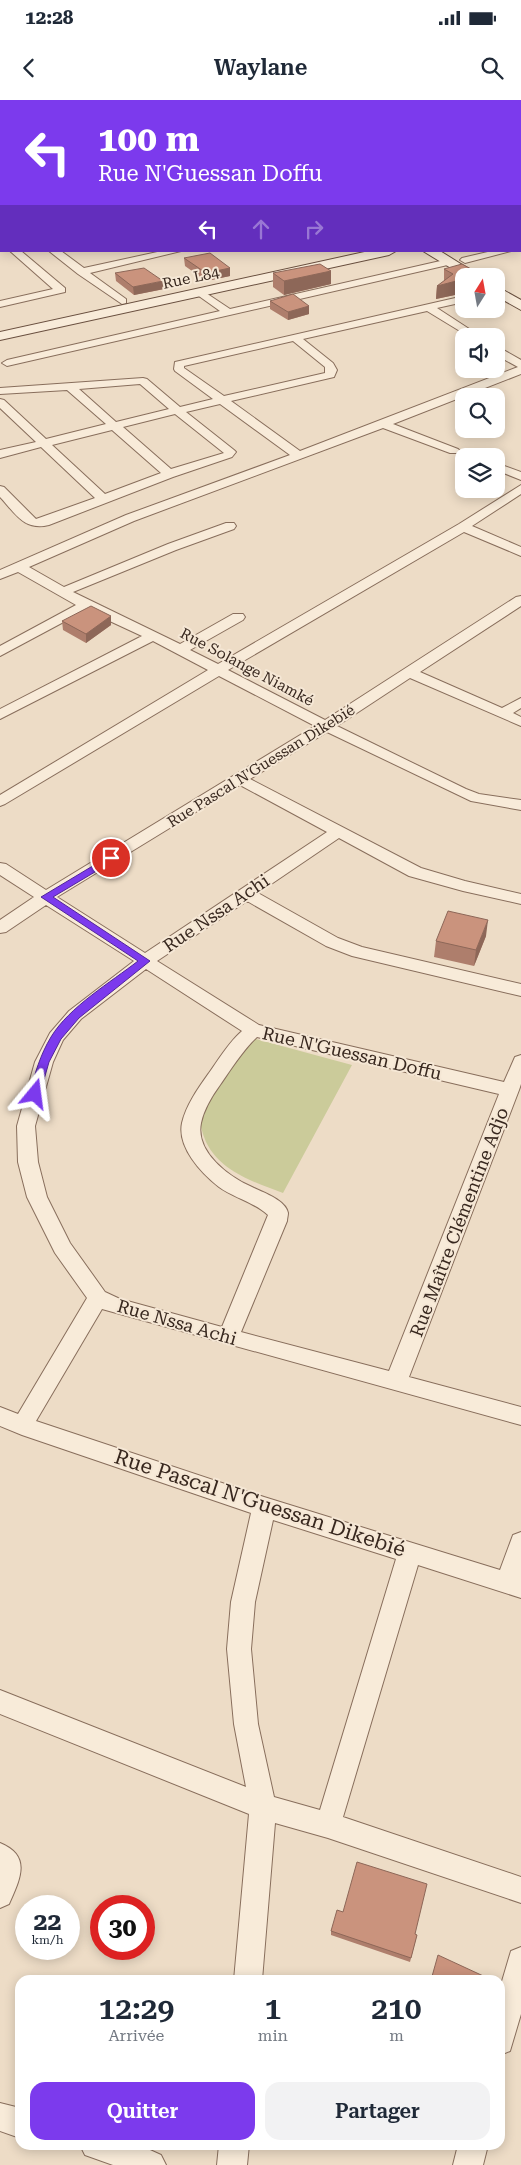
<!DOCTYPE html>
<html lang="fr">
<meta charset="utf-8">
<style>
:root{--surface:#fff;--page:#f2f2f3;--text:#1f2937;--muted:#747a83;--accent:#7c3aed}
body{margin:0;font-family:"Roboto Serif",serif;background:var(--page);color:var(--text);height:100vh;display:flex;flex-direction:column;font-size:19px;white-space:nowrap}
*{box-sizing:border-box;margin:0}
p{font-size:16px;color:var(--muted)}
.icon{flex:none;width:28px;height:28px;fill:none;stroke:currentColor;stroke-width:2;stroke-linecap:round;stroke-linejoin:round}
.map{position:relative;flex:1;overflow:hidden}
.side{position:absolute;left:15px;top:1875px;width:490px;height:175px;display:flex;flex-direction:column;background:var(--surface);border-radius:15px;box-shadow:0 2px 12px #0003}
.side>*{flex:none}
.banner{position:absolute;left:0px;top:0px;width:521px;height:152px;box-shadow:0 2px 12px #0003;background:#7c3aed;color:#fff;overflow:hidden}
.needle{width:32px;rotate:11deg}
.controls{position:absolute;left:455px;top:168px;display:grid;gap:10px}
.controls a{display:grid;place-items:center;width:50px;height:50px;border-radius:10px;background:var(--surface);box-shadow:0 2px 12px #0003;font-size:25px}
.speed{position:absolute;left:15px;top:1795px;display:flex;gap:10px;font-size:25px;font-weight:700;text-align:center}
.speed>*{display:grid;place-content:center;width:65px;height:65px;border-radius:50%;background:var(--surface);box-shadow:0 2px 12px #0003;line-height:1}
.speed small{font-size:12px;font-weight:400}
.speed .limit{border:8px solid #d22;background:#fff;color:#111}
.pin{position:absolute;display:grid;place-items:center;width:42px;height:42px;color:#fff;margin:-21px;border:2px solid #fff;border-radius:50%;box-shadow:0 1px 5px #0007}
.me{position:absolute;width:55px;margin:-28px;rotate:16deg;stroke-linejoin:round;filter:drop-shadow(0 0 4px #0008)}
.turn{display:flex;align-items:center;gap:18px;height:105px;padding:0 15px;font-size:22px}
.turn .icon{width:65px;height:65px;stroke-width:2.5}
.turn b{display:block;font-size:35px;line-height:42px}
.lanes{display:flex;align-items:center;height:48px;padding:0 15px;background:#0003;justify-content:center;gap:25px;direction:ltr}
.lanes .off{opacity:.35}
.eta{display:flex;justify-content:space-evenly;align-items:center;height:85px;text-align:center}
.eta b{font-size:30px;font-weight:600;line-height:35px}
.cta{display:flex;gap:10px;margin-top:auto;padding:10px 15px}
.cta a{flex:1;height:58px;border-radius:15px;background:var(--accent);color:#fff;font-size:20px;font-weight:600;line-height:58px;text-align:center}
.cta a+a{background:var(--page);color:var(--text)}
.status{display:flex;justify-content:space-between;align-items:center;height:35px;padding:0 25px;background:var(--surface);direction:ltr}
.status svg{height:14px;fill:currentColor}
header{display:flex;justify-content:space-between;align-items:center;height:65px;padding:0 15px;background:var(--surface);font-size:22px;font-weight:600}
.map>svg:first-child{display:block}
.green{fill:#cbcb9a}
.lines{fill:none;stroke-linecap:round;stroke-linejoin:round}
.street-casing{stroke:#886e5c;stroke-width:2}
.secondary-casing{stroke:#694f3f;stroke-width:2}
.street{fill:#f8ebd9;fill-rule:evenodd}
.secondary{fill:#f8ebd9;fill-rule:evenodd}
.wall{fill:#ae7e6c}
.shaded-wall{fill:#8d6758}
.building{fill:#ca937d;stroke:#8d6758}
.route{fill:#7c3aed;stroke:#51269a}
.labels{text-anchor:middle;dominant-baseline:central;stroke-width:4;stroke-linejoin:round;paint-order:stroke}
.far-street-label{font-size:15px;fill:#38281f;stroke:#f5e7d5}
.street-label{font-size:18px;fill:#38281f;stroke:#f5e7d5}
.near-street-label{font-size:21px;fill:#38281f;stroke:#f5e7d5}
</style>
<div class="status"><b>12:28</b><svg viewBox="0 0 49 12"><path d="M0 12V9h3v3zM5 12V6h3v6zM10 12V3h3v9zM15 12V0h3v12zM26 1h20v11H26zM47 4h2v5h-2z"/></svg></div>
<header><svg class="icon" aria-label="back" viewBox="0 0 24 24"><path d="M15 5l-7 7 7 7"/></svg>Waylane<svg class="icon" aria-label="search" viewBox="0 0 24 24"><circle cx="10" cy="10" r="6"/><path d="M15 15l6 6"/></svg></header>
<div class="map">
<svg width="521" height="2065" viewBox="0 0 521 2065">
<rect width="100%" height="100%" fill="#eddcc6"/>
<path class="green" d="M 252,938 L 352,965 L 283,1093 C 254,1082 221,1072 206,1042 C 202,1033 200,1022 197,1012 Z"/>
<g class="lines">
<g class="street-casing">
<path id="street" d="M 88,0 L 96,0 L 96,1 L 88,1 Z
M 390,0 L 400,0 L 401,1 L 391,1 Z
M 520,25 L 521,25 L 521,29 L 520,29 Z
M 0,36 L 1,37 L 1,42 L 0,42 Z
M 520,43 L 521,43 L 521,49 L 520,49 Z
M 1,61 L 1,67 L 0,68 L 0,62 Z
M 520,82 L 521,83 L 521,89 L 520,88 Z
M 520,98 L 521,99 L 521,105 L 520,104 Z
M 0,105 L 1,106 L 1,112 L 0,111 Z
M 0,136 L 1,136 L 1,143 L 0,143 Z
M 520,145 L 521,145 L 521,151 L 520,151 Z
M 10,151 L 21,151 L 65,188 L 65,192 L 0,207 L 0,201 L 53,189 Z
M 49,151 L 61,151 L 84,168 L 162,151 L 181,151 L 90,173 L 126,199 L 126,203 L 122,204 L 78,174 Z
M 492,151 L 511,151 L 465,163 L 460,160 L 462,158 Z
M 449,159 L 452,160 L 452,164 L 7,266 L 2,263 L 7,260 L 220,211 L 196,194 L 195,192 L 200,189 L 230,209 Z
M 464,196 L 464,202 L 437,208 L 480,236 L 468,236 L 427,211 L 303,239 L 333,263 L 337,270 L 334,277 L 231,301 L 300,351 L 518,267 L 496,255 L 496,247 L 500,248 L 521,260 L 521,274 L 393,324 L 458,349 L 460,351 L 458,353 L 450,353 L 383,328 L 134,421 L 29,467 L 64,487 L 168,444 L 226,423 L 234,423 L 236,426 L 234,429 L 176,450 L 73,492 L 180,544 L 233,514 L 243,514 L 245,517 L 243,520 L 190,550 L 218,564 L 459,424 L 521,385 L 521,394 L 472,426 L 521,447 L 521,456 L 464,432 L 228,570 L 325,620 L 516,497 L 521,496 L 521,506 L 420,572 L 502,608 L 521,598 L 521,608 L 513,613 L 521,617 L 521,626 L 410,578 L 337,626 L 466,689 L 479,694 L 521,700 L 521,710 L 471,701 L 327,632 L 250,679 L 421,768 L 465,781 L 521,794 L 521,804 L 463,791 L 409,776 L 339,738 L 258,793 L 338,838 L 362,847 L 521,884 L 521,896 L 352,856 L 326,846 L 247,801 L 157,861 L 259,925 L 504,982 L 515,957 L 521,955 L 521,984 L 519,990 L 409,1277 L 521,1307 L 521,1325 L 102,1209 L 36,1321 L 264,1397 L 500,1470 L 513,1435 L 521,1432 L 521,1498 L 418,1465 L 343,1717 L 521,1777 L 521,1803 L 328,1738 L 275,1723 L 262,1880 L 234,1880 L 249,1714 L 0,1614 L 0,1590 L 246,1687 L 234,1624 L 227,1549 L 231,1502 L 251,1413 L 22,1335 L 0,1326 L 0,1307 L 18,1314 L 87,1198 L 55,1153 L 27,1097 L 18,1062 L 17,1026 L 35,962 L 50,933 L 69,911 L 134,861 L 46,805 L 6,832 L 0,833 L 0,820 L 34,797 L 0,775 L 0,763 L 6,764 L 46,790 L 315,626 L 219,576 L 5,704 L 0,706 L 0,695 L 208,570 L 153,541 L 0,619 L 0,609 L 142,536 L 86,510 L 0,556 L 0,546 L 76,505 L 18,472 L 0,479 L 0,470 L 126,415 L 290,355 L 220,304 L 186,312 L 234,350 L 236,352 L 232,357 L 173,377 L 49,425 C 24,431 16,414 0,397 L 0,386 L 4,387 L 36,419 L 95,398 L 41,347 L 0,358 L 0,350 L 36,342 L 0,308 L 0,299 L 4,300 L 46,339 L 106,324 L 67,290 L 0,294 L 0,288 L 143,278 L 147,279 L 180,307 L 213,299 L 175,271 L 174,269 L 175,262 ZM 293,241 L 325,267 L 325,273 L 224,296 L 184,268 L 184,266 ZM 140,284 L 169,309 L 116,322 L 79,289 ZM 175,314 L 224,353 L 171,369 L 123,327 ZM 112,330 L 161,373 L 105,394 L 52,345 ZM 240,685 L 327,732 L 145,853 L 57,797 ZM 146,869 L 242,931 C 229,942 219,959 209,973 C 199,987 186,1005 182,1023 C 177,1047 201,1073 219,1087 C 234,1098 254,1102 268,1115 L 222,1227 L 120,1199 L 105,1192 L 70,1143 L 47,1097 L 38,1062 L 35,1026 L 53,962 L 63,940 L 81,919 ZM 257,937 L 499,994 L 389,1271 L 241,1232 L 287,1121 C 287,1118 288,1116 288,1113 C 286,1100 262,1092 252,1087 C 229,1077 195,1052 201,1023 C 204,1009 212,996 220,985 C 231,969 243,950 257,937 ZM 273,1420 L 396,1459 L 320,1710 L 274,1697 L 258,1624 L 251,1549 L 255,1502 Z
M 496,363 L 521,372 L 521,380 L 496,370 Z
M 0,1743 C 32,1756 20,1779 9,1804 L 0,1808 Z
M 521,1847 L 521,1914 L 510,1951 L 500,1955 L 500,1888 L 511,1851 Z
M 0,2003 L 20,2008 L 20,2038 L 0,2031 Z
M 80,2045 L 139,2045 L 161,2055 L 166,2065 L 113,2065 L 85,2055 Z
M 219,2045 L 249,2045 L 247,2065 L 217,2065 Z
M 458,2045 L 488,2045 L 483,2065 L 453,2065 Z"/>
</g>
<g class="secondary-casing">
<path id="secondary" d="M 173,0 L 186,0 L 187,1 L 174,1 Z
M 520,118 L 521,118 L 521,126 L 520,126 Z
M 369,151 L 396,151 L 389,155 L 0,240 L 0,232 Z
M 423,151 L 440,151 L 480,176 L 464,176 Z
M 496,186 L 521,200 L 521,210 L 496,196 Z"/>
</g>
<use href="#street" class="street"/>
<use href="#secondary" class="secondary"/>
</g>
<path class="wall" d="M 184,158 L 230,168 L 230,176 L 206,181 L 185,166 Z
M 444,169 L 464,176 L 464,193 L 436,199 L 437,186 L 444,181 Z
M 331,171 L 331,184 L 284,195 L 273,187 L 273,173 Z
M 115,173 L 164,189 L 134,195 L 116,181 Z
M 270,201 L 309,206 L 309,214 L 288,220 L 270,209 Z
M 111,516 L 111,525 L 86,543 L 63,530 L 62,521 Z
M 486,836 L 474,866 L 434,857 L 436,841 Z
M 331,1831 L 415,1834 L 417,1835 L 410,1862 L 331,1835 Z"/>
<path class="shaded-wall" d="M 230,168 L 230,176 L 206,181 L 206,173 Z
M 331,171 L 331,184 L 284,195 L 284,181 Z
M 464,179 L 464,193 L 436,199 L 437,186 Z
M 163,181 L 164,189 L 134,195 L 133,187 Z
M 309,206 L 309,214 L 288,220 L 288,212 Z
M 111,516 L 111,525 L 86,543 L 86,534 Z
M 488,820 L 486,836 L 474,866 L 476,850 Z"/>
<path class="building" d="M 210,153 L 230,168 L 206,173 L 184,158 Z
M 320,164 L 331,171 L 284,181 L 273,173 Z
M 462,164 L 482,175 L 477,176 L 464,176 L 464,179 L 437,186 L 453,174 L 444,169 Z
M 144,168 L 163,181 L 133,187 L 115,173 Z
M 293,194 L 309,206 L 288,212 L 270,201 Z
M 91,506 L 111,516 L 86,534 L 62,521 Z
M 448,811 L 488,820 L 476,850 L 436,841 Z
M 357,1762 L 427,1784 L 415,1834 L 417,1835 L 411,1858 L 331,1831 L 337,1810 L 343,1812 Z
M 438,1855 L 492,1880 L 431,1880 Z"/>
<path class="route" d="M 111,755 L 116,758 L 115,760 L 53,797 L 150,861 L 79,918 L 61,939 L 49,962 L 39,997 L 31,997 L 29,994 C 35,974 40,955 51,937 C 69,907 111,882 138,861 L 41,797 Z"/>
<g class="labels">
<g class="far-street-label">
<text transform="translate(191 178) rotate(-12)">Rue L84</text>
<text transform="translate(247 567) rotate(28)">Rue Solange Niamké</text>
<text transform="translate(261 666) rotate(-32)">Rue Pascal N'Guessan Dikebié</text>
</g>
<g class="street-label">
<text transform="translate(216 813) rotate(-34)">Rue Nssa Achi</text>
<text transform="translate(352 953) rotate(13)">Rue N'Guessan Doffu</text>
<text transform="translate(459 1122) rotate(-69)">Rue Maître Clémentine Adjo</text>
<text transform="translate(177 1222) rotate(16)">Rue Nssa Achi</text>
</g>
<g class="near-street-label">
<text transform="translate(260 1403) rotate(18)">Rue Pascal N'Guessan Dikebié</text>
</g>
</g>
</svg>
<div class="controls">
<a><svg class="needle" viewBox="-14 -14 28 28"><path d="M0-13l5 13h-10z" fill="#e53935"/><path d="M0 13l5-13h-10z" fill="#747a83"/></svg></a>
<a><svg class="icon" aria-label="sound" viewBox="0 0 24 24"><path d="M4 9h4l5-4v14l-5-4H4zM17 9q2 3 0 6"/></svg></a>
<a><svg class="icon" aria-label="search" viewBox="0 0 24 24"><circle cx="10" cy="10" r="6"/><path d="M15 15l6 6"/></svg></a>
<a><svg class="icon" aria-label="layers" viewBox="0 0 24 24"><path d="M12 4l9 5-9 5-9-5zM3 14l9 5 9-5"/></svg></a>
</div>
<div class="speed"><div>22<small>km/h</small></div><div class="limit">30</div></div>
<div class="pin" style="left:111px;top:758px;background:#d93025"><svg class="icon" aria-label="arrive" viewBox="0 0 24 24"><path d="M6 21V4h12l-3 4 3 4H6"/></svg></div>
<svg class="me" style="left:35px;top:994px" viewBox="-20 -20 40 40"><path d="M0-17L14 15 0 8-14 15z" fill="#7c3aed" stroke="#fff" stroke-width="4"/></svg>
<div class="banner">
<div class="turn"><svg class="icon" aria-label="left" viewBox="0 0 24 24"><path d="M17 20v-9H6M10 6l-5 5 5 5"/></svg><div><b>100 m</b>Rue N'Guessan Doffu</div></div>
<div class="lanes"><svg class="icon" aria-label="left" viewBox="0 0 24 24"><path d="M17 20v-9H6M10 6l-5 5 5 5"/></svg><svg class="icon off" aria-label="ahead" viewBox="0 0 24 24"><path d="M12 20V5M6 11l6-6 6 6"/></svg><svg class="icon off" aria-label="right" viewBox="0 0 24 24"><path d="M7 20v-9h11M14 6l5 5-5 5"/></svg></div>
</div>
<section class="side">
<div class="eta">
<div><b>12:29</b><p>Arrivée</p></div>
<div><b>1</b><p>min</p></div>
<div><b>210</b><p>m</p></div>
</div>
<div class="cta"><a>Quitter</a><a>Partager</a></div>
</section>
</div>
